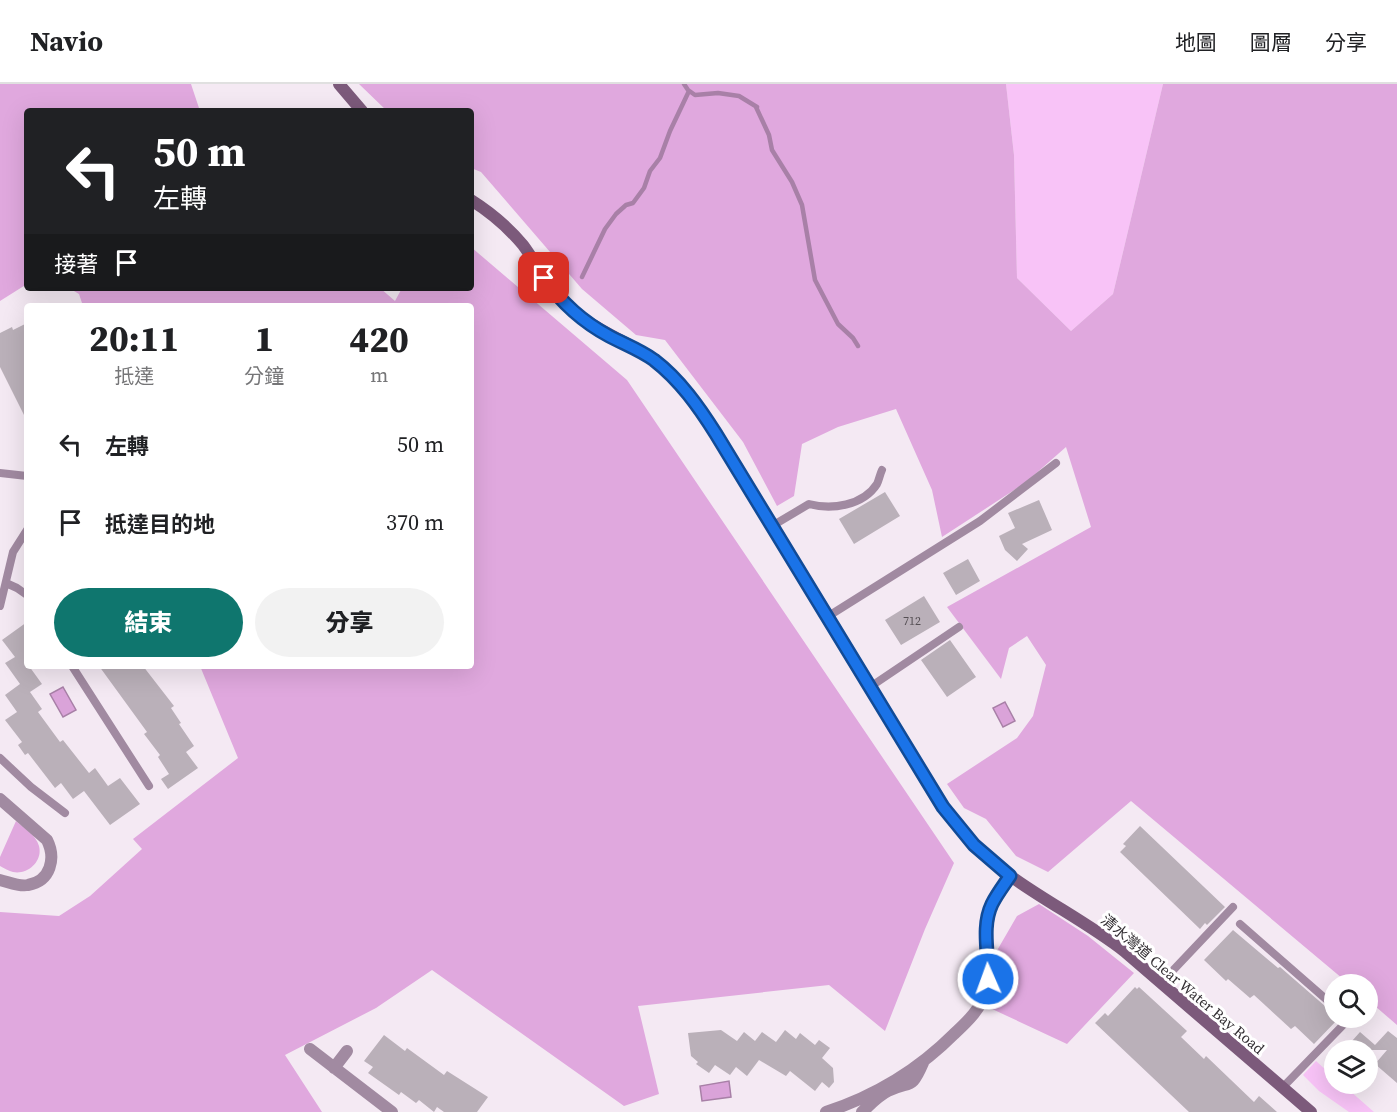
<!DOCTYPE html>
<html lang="zh-TW">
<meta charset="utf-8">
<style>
:root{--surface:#fff;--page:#f2f2f2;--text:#202124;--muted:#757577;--line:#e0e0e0;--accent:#0f766e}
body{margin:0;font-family:"Source Serif 4","Noto Sans TC",serif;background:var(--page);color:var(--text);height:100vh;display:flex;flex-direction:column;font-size:22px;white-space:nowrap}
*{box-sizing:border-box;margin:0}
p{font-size:20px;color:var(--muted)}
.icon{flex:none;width:33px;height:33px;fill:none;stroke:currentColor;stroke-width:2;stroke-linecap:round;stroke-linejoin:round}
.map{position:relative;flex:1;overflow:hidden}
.sheet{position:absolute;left:24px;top:219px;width:450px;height:366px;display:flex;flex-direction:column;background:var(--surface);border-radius:6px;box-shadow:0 6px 24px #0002}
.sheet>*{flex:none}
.hud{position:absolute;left:24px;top:24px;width:450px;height:183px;border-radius:6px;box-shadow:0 6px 24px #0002;background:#202124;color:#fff;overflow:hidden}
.controls{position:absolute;left:1324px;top:890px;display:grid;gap:12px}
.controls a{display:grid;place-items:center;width:54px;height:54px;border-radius:50%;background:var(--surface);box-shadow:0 6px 24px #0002;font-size:30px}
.pin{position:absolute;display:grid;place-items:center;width:51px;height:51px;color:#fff;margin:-26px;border-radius:12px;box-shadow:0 3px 9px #0006}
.me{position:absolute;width:66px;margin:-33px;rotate:358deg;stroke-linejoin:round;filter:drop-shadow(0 0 4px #0008)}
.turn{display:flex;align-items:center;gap:21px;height:126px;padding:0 30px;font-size:27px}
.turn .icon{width:78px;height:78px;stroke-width:2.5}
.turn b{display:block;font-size:42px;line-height:51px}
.then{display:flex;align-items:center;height:57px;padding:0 30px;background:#0003;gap:12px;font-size:22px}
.eta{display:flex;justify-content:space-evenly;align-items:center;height:102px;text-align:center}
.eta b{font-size:36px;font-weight:800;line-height:42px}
.action{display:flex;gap:12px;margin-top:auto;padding:12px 30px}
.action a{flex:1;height:69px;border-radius:36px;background:var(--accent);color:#fff;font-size:24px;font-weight:800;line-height:69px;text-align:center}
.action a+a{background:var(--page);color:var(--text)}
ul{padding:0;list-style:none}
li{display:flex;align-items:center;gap:18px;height:78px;padding:0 30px}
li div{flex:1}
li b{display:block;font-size:22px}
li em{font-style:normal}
header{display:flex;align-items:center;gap:36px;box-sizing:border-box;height:84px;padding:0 30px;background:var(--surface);border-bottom:2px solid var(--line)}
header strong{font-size:28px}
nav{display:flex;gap:33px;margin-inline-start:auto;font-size:21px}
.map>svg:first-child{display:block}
.green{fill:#f8c3f7}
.forest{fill:#e0a8de}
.water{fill:#daa3d9;stroke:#a880a7;stroke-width:1.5}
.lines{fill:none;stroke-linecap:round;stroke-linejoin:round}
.stream{stroke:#a880a7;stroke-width:4.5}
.building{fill:#bab0b9}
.service{stroke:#a18aa1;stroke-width:8}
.minor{stroke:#a18aa1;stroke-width:12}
.secondary{stroke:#7c5a7b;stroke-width:12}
.route-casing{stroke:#114b97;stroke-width:15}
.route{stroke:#1a73e8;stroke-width:10}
.labels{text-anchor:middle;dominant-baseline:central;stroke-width:6;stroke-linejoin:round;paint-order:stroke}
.number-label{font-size:12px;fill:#554f54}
.street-label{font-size:15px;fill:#332f33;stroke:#fff}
</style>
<header>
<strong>Navio</strong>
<nav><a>地圖</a><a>圖層</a><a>分享</a></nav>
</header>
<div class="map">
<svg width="1397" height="1028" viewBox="0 0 1397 1028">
<rect width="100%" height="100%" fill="#f4e9f3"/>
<path class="green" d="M 1006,0 L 1163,0 L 1113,210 L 1071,247 L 1017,194 L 1014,71 Z
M 1316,977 L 1335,994 L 1335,999 L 1341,999 L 1374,1028 L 1349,1028 L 1319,1007 L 1303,991 Z"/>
<path class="forest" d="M 0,0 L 191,0 L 200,27 L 27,27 L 27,200 L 0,217 Z
M 359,0 L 1006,0 L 1014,71 L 1017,194 L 1071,247 L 1113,210 L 1163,0 L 1397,0 L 1397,941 L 1368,916 L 1368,900 L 1349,900 L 1131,717 L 1048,788 L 1016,772 L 986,735 L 964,724 L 947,700 L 1017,654 L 1033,632 L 1046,581 L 1027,552 L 1009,564 L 1001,595 L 947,523 L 1091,443 L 1066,363 L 1025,399 L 942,453 L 932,406 L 896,325 L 838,343 L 802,360 L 794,412 L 777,422 L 743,358 L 665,256 L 636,251 L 582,205 L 481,88 L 471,84 L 471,27 L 387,27 Z
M 471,163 L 627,296 L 954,779 L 925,845 L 885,947 L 829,901 L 638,922 L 659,1010 L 624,1022 L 432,886 L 376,924 L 285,971 L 322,1028 L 0,1028 L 0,828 L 59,832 L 90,812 L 142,765 L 133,755 L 238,674 L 200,582 L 471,582 L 471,222 L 83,222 L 79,210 L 69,204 L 380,204 L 395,217 L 402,204 L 471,204 Z
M 16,737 C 24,744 36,751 39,762 C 43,777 28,791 13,788 C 9,787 4,784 0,782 L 0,773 Z
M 1039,820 L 1088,852 L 1134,889 L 1067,960 L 990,924 L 1007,896 L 995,870 L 1017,832 Z"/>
<path class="water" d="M 63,603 L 76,626 L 63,633 L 50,610 Z
M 1005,618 L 1015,637 L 1003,643 L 993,624 Z
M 729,997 L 731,1013 L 702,1017 L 700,1002 Z"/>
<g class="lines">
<path class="stream" d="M 684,0 L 688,6 L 695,11 L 718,9 L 739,12 L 757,23
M 756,23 L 769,51 L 772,66 L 792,98 L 802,121 L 815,196 L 838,240 L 853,254 L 858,262
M 582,193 L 605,145 L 616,130 L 626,121 L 633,119 L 644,104 L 650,87 L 660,74 L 670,47 L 689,7"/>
</g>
<path class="building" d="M 27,239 L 27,337 L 0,283 L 0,249 L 12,243 L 13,246 Z
M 885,408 L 900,432 L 854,460 L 839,435 Z
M 1039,416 L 1052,446 L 1022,460 L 1028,465 L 1017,477 L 1005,466 L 999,452 L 1015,444 L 1008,429 Z
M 968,475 L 980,497 L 956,511 L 943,489 Z
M 924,512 L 940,538 L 901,561 L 885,536 Z
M 27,538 L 27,582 L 29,582 L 42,600 L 30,608 L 42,625 L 38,628 L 60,658 L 63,656 L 89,689 L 95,684 L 108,702 L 120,694 L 140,720 L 110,741 L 84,707 L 73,715 L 61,699 L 55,704 L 28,669 L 25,671 L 18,661 L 22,658 L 5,636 L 17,628 L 5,611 L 20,600 L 5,579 L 15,573 L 2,556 Z
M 950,556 L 976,593 L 947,613 L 921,576 Z
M 99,582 L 143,582 L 174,622 L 171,624 L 181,639 L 179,640 L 194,662 L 186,668 L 198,684 L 168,705 L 161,695 L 169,690 L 158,673 L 160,671 L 144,650 L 147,648 Z
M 1140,742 L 1225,823 L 1207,841 L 1205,839 L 1200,845 L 1120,768 L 1126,762 L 1123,760 Z
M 1233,846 L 1278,884 L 1280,883 L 1333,929 L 1335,933 L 1339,934 L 1314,960 L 1295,942 L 1291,945 L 1254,911 L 1250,914 L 1228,895 L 1226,897 L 1204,876 Z
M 1135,903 L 1137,905 L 1139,903 L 1187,947 L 1181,953 L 1204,975 L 1206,972 L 1254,1018 L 1259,1012 L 1277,1028 L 1189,1028 L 1095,939 L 1105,929 L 1108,932 Z
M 721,946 L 737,957 L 744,948 L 755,957 L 762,948 L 776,958 L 785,946 L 796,955 L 800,949 L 815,961 L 819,956 L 830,964 L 822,974 L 833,984 L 834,998 L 829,1004 L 822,998 L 815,1007 L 790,987 L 786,992 L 759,976 L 747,992 L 736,983 L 730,991 L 715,981 L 709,989 L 696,980 L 698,978 L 691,972 L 688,949 Z
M 1388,947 L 1397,954 L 1397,999 L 1375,980 L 1387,966 L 1344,966 L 1360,948 L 1375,961 Z
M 384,951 L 405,967 L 407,964 L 444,991 L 447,987 L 488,1013 L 477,1028 L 444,1028 L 437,1023 L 434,1028 L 419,1016 L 416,1019 L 401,1008 L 399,1011 L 368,989 L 373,983 L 364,977 Z"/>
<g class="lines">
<path class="service" d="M 0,389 L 27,392
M 772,442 L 809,420 C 831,426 863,422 877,400 C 879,396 880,390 882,386
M 6,499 L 17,504 L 27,511
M 0,522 L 13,468 L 27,446
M 827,533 L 980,437 L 1056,379
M 72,582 L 149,702
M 870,603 L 959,543
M 0,674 L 31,703 L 65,729
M 1240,840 L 1335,923
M 1161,899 L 1233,823
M 1283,1003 L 1346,938 L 1346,933"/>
<path class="minor" d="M 0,715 L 47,756 C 56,774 51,797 28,801 C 19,803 9,798 0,796
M 310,965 L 392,1028
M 334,984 L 347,967
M 826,1028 C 875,1012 918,986 954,950 C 968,937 982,924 986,905 C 992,881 982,856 988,832 C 992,817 1002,805 1010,792
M 862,1028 C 870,1021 878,1012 888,1007 C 911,996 911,1007 923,979"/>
<path class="secondary" d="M 339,0 L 362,27
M 471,116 C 490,128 508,143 523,161 C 537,180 548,203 566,220 C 593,246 621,254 651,274 C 679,293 699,322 716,350 L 931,704 C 946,727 962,750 982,769 C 1025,808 1079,832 1124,867 L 1311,1028"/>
</g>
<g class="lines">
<g class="route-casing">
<path id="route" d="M 544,194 C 561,218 583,238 609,252 C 624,260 640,266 654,276 C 680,296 699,323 716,350 L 943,723 L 974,761 L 1010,792 C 1004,801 997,810 992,820 C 981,843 989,870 988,895"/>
</g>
<use href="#route" class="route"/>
</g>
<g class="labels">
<g class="number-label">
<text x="912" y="537">712</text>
</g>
<g class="street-label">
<text transform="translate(1183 900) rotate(40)">清水灣道 Clear Water Bay Road</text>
</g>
</g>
</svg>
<div class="controls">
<a><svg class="icon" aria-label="search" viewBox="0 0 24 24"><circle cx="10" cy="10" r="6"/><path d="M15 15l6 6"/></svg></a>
<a><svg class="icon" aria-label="layers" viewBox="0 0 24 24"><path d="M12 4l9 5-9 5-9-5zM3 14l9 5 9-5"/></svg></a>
</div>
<div class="pin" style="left:544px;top:194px;background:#d93025"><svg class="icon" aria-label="arrive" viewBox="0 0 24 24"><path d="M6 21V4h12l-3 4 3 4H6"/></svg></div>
<svg class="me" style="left:988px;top:895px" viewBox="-20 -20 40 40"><circle r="17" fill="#1a73e8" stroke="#fff" stroke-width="3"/><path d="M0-11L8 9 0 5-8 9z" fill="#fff"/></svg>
<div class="hud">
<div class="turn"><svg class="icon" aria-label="left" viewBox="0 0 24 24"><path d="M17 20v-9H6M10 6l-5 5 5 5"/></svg><div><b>50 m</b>左轉</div></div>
<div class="then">接著<svg class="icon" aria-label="arrive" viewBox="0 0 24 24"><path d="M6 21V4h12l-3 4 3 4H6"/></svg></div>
</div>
<section class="sheet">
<div class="eta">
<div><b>20:11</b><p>抵達</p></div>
<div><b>1</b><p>分鐘</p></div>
<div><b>420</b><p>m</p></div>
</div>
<ul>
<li><svg class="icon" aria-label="left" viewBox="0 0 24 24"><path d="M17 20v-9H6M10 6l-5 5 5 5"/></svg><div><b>左轉</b></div><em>50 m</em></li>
<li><svg class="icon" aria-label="arrive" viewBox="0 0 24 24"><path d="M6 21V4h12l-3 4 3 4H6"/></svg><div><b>抵達目的地</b></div><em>370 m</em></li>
</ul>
<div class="action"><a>結束</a><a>分享</a></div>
</section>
</div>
